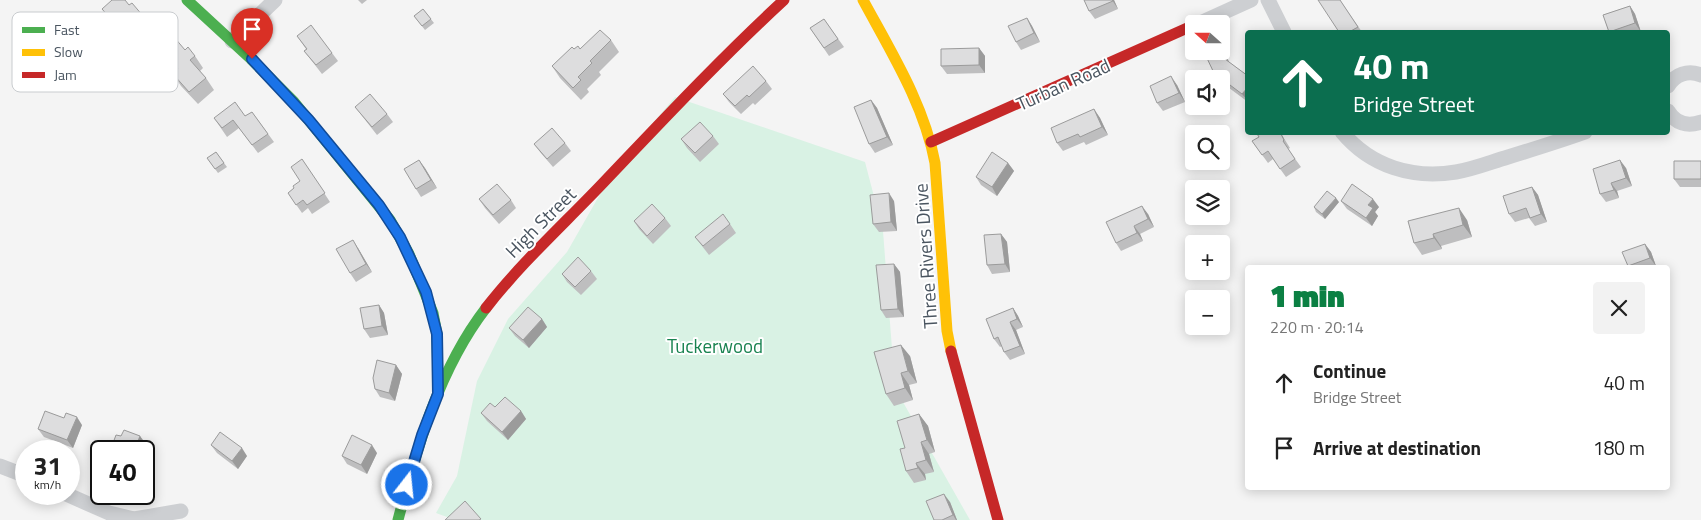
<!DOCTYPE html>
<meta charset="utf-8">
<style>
:root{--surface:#fff;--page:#f2f2f2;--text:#222;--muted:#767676;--accent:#0b8043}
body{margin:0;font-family:"Titillium Web",sans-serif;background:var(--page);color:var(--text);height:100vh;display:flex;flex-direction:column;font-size:19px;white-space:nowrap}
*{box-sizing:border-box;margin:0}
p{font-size:16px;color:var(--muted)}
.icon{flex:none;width:28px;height:28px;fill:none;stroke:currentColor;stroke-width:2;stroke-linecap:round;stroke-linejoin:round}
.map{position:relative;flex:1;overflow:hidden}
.side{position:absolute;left:1245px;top:265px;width:425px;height:225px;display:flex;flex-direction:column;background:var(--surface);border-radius:5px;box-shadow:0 2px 12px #0003}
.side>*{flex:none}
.guide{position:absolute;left:1245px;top:30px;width:425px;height:105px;border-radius:5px;box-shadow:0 2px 12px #0003;background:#0b6e4f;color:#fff;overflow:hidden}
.needle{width:32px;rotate:291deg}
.buttons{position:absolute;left:1185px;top:15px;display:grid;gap:10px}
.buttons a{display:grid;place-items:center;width:45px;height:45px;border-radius:5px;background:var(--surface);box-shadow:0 2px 12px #0003;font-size:25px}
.speed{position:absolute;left:15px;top:440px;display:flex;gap:10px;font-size:25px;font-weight:700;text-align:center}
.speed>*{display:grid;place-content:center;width:65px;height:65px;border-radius:50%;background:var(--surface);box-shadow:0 2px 12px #0003;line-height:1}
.speed small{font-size:12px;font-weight:400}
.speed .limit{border:2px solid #111;border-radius:8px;background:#fff;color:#111}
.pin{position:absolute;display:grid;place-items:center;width:42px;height:42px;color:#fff;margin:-51px -21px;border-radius:50% 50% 50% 0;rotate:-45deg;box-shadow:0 0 5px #0007}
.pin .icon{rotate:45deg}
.me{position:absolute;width:55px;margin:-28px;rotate:16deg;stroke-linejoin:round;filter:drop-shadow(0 0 4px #0008)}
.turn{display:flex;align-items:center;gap:18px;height:105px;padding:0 25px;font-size:22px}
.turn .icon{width:65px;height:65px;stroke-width:2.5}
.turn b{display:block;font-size:35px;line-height:42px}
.round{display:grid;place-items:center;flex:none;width:52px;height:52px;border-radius:5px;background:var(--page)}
.summary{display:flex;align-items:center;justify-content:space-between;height:85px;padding:0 25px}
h1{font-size:30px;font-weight:800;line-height:38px;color:var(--accent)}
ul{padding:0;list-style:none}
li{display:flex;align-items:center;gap:15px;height:65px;padding:0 25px}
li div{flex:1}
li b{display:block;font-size:19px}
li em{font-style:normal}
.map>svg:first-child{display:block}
.green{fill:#d9f2e4}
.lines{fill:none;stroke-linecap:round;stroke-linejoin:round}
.street{stroke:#cdcfd2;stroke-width:15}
.fast{stroke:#4caf50;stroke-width:11}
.slow{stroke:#ffc107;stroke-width:11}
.jam{stroke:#c62828;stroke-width:11}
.wall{fill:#bebebf}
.shaded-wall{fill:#9b9b9b}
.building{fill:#ddddde;stroke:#9b9b9b}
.route-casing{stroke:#114b97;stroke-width:12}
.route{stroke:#1a73e8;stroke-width:9}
.labels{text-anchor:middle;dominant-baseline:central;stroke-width:4;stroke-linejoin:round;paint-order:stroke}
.street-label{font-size:19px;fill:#4a5560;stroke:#fff}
.park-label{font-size:19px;fill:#198350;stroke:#fff}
.key{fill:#fff;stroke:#c9cccf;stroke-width:1}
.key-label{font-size:14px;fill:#4a5560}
</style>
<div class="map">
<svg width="1701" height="520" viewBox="0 0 1701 520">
<rect width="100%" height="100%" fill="#f4f4f4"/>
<path class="green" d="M 675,97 L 865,162 L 883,231 L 895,388 L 970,520 L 455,520 L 436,513 L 457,476 L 477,381 L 508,319 L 567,252 L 615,168 Z"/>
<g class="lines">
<path class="street" d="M 1268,0 L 1284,32
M 1198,24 L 1251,0
M 232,41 L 275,0
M 1668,86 C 1675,74 1688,70 1701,75
M 1668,111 C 1675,123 1687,127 1701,122
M 1342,132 C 1371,167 1413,179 1456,172 C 1474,169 1491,162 1508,157 C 1534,149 1560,141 1585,132
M 0,466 L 26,476
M 66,494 L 109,513 L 134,519 L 181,511"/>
<path class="fast" d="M 187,0 L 251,59 L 294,102 L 390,220 L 409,254 L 433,313 L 437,334 L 438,386
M 398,520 C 417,447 439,369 486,308"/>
<path class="slow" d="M 863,0 C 891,52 924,104 935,163 L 947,331 L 951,351"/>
<path class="jam" d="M 931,142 L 1194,25
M 486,308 C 521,263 563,225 603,183 C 662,121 721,58 784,0
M 951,351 L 998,520"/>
</g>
<path class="wall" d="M 358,0 L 367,0 L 362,4 Z
M 1084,0 L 1114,0 L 1118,9 L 1095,19 L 1089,11 Z
M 1340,0 L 1362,32 L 1339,32 Z
M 129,5 L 149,23 L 155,31 L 141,43 L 122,22 L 117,27 L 108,17 L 102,9 Z
M 1630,6 L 1635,14 L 1641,32 L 1609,32 L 1603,15 Z
M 423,9 L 434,23 L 425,30 L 414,16 Z
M 1027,18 L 1032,26 L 1040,42 L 1021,50 L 1016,42 Z
M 824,19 L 844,47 L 829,56 L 810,28 Z
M 297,36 L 332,53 L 338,61 L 322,74 L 304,51 L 306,49 Z
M 611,40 L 619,52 L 599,72 L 601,75 L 587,89 L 589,92 L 581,100 L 560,78 L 552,66 L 574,49 L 580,49 Z
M 979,48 L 985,56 L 985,73 L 947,74 L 941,66 Z
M 161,49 L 185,50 L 195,56 L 203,68 L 200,71 L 206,78 L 214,90 L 198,104 L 181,86 L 173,74 L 177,70 L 169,61 Z
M 1226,55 L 1229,62 L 1248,76 L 1248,102 L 1221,82 L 1221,79 L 1218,79 L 1214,73 Z
M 766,81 L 772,89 L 755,105 L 753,103 L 741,114 L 729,102 L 723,94 Z
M 1177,85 L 1185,102 L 1163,111 L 1157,103 Z
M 871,100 L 877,108 L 893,145 L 875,153 L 869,144 Z
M 355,107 L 387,114 L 393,122 L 377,135 Z
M 1094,109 L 1100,118 L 1108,135 L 1086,145 L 1084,142 L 1063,151 L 1057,143 Z
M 252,112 L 274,142 L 258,153 L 239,128 L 227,137 L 214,118 L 245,116 Z
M 1280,132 L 1290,148 L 1288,149 L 1301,167 L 1286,177 L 1273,159 L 1268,163 L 1252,141 Z
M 713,136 L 719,144 L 700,162 L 687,148 L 681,139 Z
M 565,143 L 571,151 L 553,167 L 540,152 L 534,144 Z
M 216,152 L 227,167 L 218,173 L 207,158 Z
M 302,159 L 330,202 L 312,214 L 308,208 L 302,213 L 288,193 L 294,188 L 300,181 Z
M 419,160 L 437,188 L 421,197 L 416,189 Z
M 1701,161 L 1701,187 L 1680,187 L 1674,179 Z
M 1008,163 L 1014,171 L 997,196 L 981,185 L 976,177 Z
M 1626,168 L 1632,186 L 1617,191 L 1619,198 L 1606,202 L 1600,194 Z
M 1532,187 L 1538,195 L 1547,222 L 1535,226 L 1529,218 L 1515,222 L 1509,214 Z
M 479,199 L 511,200 L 516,208 L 499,224 L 485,208 Z
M 894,201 L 897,231 L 879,232 L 873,224 Z
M 1341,201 L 1379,207 L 1375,212 L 1378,216 L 1372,226 L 1347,209 Z
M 1339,202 L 1325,219 L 1316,212 L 1314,207 Z
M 1148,214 L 1154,227 L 1140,234 L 1143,241 L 1121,251 L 1116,243 Z
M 665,218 L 671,226 L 653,244 L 639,229 L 634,221 Z
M 1467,220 L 1472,237 L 1441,246 L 1442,249 L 1422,255 L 1414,243 L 1408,221 Z
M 730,224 L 736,233 L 709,255 L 695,237 Z
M 1001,234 L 1007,242 L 1010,272 L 992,274 L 987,265 Z
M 1645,244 L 1651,252 L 1656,266 L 1653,268 L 1629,268 L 1628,266 Z
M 358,248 L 372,272 L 356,282 L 350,273 Z
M 894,264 L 900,272 L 904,317 L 886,318 L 881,310 Z
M 591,271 L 597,279 L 581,295 L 567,282 L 562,274 Z
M 379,305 L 384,313 L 388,335 L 370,338 L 364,329 Z
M 1013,308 L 1018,316 L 1023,327 L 1016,330 L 1025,354 L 1010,360 L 1004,352 L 1002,346 L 1000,347 L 994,339 Z
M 542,319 L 547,327 L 529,348 L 515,336 L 509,328 Z
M 910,356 L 917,383 L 909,385 L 913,400 L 894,406 L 886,394 Z
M 396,365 L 402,374 L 395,401 L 380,397 L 375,389 Z
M 495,407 L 521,411 L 526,419 L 508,440 L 487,421 L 481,413 Z
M 919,414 L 928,426 L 935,452 L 929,454 L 934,472 L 925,474 L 926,480 L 914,483 L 906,471 L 905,448 Z
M 82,425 L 73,448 L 44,437 L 38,429 Z
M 211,445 L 247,456 L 238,469 L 217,453 Z
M 377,453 L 367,474 L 347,464 L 342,456 Z
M 950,502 L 957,520 L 934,520 Z"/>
<path class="shaded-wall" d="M 1112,0 L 1114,0 L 1118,9 Z
M 1630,6 L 1635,14 L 1641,32 L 1635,23 Z
M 1027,18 L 1032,26 L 1040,42 L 1034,33 Z
M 979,48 L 985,56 L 985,73 L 979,65 Z
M 1221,48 L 1226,55 L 1231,67 L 1225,59 Z
M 1171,76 L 1177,85 L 1185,102 L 1179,93 Z
M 1248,87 L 1248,101 L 1242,94 Z
M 871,100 L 877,108 L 893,145 L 887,137 Z
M 1094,109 L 1100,118 L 1108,135 L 1102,127 Z
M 419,160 L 425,168 L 437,188 L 431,180 Z
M 1620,160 L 1626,168 L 1632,186 L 1626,178 Z
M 1008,163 L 1014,171 L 997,196 L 992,187 Z
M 1611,183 L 1617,191 L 1619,198 L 1614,190 Z
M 1532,187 L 1538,195 L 1547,222 L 1541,214 Z
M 889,193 L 894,201 L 897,231 L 891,222 Z
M 1336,198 L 1339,202 L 1325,219 L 1322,214 Z
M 1373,199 L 1379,207 L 1375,212 L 1378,216 L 1372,226 L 1366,218 L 1368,205 Z
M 1142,206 L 1148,214 L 1154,227 L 1148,219 Z
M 1459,208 L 1467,220 L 1472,237 L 1463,225 Z
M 1134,226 L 1140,234 L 1143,241 L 1137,233 Z
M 1001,234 L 1007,242 L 1010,272 L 1005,264 Z
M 1433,234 L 1441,246 L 1442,249 L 1434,238 Z
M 353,240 L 358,248 L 372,272 L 366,264 Z
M 1645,244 L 1651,252 L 1656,266 L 1650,258 Z
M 894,264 L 900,272 L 904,317 L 898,309 Z
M 379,305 L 384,313 L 388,335 L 382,326 Z
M 1013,308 L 1018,316 L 1023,327 L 1017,319 Z
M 542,319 L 547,327 L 529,348 L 523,340 Z
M 1010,322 L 1016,330 L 1025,354 L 1020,346 Z
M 901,345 L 910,356 L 917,383 L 908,371 Z
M 396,365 L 402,374 L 395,401 L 389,393 Z
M 901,373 L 909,385 L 913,400 L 905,388 Z
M 521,411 L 526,419 L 508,440 L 502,432 Z
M 919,414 L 928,426 L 935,452 L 927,440 Z
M 77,417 L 82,425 L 73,448 L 67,440 Z
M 140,436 L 146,444 L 143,451 L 134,451 Z
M 921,442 L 929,454 L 934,472 L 926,460 Z
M 372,445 L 377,453 L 367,474 L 361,465 Z
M 242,448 L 247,456 L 238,469 L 232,461 Z
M 916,463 L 925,474 L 926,480 L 918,468 Z
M 944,494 L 950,502 L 957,520 L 956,520 L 953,515 Z"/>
<path class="building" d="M 112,0 L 125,0 L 129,5 L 132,3 L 149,23 L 135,35 L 117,14 L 111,19 L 102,9 Z
M 1084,0 L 1112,0 L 1113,1 L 1089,11 Z
M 1318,0 L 1340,0 L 1358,27 L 1349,32 L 1339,32 Z
M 1630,6 L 1635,23 L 1609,32 L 1603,15 Z
M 423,9 L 431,19 L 422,26 L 414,16 Z
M 1027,18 L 1034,33 L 1016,42 L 1008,26 Z
M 824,19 L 838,39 L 824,48 L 810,28 Z
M 311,25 L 332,53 L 316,65 L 304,51 L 307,49 L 297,36 Z
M 600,30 L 611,40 L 590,61 L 592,63 L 578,77 L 581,80 L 573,88 L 552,66 L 572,47 L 574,49 L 578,46 L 580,49 Z
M 174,37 L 185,50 L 188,47 L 195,56 L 190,60 L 206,78 L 189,92 L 173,74 L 178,69 L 161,49 Z
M 979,48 L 979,65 L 941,66 L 941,49 Z
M 1221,49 L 1225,59 L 1248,76 L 1248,87 L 1242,94 L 1214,73 L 1205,54 L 1211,51 L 1221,51 Z
M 753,66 L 766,81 L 749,97 L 747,95 L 735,106 L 723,94 Z
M 1171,76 L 1179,93 L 1157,103 L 1150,86 Z
M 370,94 L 387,114 L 372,127 L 355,107 Z
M 871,100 L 887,137 L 869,144 L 854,107 Z
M 235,102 L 245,116 L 252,112 L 268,134 L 252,145 L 233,120 L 222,128 L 214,118 Z
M 1094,109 L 1102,127 L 1080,137 L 1078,134 L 1057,143 L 1051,128 Z
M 700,122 L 713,136 L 695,153 L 681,139 Z
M 552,128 L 565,143 L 547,159 L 534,144 Z
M 1256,132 L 1280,132 L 1284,140 L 1283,141 L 1295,159 L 1280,169 L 1268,151 L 1262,155 L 1252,141 L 1259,137 Z
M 216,152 L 224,163 L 215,169 L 207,158 Z
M 992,152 L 1008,163 L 992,187 L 976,177 Z
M 302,159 L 325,193 L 307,205 L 303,200 L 296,205 L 288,193 L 294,188 L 293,186 L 300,181 L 291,167 Z
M 419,160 L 431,180 L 416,189 L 404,169 Z
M 1620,160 L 1626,178 L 1611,183 L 1614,190 L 1600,194 L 1593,169 Z
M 1674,161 L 1701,161 L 1701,179 L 1674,179 Z
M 497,184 L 511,200 L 493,215 L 479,199 Z
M 1352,184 L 1373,199 L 1368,205 L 1373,208 L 1366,218 L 1341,201 Z
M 1532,187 L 1541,214 L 1530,218 L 1526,208 L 1509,214 L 1503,196 Z
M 1327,191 L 1336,198 L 1322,214 L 1314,207 Z
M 889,193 L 891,222 L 873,224 L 870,195 Z
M 652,204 L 665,218 L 647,236 L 634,221 Z
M 1142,206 L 1148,219 L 1134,226 L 1137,233 L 1116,243 L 1106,222 Z
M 1459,208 L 1463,225 L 1433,234 L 1434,238 L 1414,243 L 1408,221 Z
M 723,214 L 730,224 L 703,246 L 695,237 Z
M 1001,234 L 1005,264 L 987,265 L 984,235 Z
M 353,240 L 366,264 L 350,273 L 336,249 Z
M 1645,244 L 1650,258 L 1628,266 L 1622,252 Z
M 578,257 L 591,271 L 575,287 L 562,274 Z
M 894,264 L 898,309 L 881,310 L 876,265 Z
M 379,305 L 382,326 L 364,329 L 360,308 Z
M 528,307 L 542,319 L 523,340 L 509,328 Z
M 1013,308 L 1017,319 L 1010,322 L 1020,346 L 1004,352 L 998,337 L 994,339 L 986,319 Z
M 901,345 L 908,371 L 901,373 L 905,388 L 886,394 L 874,352 Z
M 377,360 L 396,365 L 389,393 L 375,389 L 373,378 Z
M 505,397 L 521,411 L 502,432 L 481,413 L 490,403 L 495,407 Z
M 45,411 L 64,418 L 66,413 L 77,417 L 67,440 L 38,429 Z
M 919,414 L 927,440 L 921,442 L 926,460 L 916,463 L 918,468 L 906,471 L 900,449 L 905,448 L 897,421 Z
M 124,430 L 140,436 L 134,451 L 110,451 L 116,435 L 121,436 Z
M 220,432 L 242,448 L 232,461 L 211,445 Z
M 352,435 L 372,445 L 361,465 L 342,456 Z
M 944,494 L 953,515 L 942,520 L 934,520 L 926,501 Z
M 465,501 L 481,519 L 479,520 L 445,520 Z"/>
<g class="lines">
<g class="route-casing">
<path id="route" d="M 252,59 L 309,120 L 379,205 L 400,237 L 426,292 L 437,334 L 438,394 L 422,435 L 407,485"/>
</g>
<use href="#route" class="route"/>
</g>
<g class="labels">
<g class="street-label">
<text transform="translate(1063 84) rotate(-24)">Turban Road</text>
<text transform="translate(540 222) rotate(-45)">High Street</text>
<text transform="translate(925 256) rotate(-94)">Three Rivers Drive</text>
</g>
<g class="park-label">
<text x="715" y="345">Tuckerwood</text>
</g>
</g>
<rect x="12" y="12" width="166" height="80" rx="8" class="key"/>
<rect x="22" y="27" width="23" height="6" fill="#4caf50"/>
<rect x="22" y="49" width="23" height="7" fill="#ffc107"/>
<rect x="22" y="72" width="23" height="6" fill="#c62828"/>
<g class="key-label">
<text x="54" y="35">Fast</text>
<text x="54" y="57">Slow</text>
<text x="54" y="80">Jam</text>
</g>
</svg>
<div class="buttons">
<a><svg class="needle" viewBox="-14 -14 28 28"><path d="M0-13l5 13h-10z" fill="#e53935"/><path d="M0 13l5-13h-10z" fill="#767676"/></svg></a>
<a><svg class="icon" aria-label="sound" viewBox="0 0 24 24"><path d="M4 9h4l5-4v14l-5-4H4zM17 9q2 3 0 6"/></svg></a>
<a><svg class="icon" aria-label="search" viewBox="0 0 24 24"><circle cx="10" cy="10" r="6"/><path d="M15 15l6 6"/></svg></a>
<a><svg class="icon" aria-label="layers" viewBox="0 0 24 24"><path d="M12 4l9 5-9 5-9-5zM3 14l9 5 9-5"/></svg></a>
<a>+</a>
<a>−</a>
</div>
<div class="speed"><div>31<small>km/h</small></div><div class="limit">40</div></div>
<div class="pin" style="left:252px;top:59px;background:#d93025"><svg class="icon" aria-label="arrive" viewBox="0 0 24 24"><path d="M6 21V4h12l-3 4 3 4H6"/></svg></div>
<svg class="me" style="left:407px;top:485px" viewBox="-20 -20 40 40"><circle r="17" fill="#1a73e8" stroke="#fff" stroke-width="3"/><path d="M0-11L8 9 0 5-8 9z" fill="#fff"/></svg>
<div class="guide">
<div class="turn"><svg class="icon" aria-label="ahead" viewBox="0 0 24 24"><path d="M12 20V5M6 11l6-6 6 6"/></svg><div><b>40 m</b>Bridge Street</div></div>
</div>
<section class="side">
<div class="summary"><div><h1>1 min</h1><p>220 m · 20:14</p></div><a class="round"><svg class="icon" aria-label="close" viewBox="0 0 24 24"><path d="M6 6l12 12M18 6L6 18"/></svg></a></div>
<ul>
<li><svg class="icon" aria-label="ahead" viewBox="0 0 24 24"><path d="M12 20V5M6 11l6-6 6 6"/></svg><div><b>Continue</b><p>Bridge Street</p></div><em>40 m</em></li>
<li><svg class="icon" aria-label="arrive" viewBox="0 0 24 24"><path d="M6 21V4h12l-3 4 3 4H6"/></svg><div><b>Arrive at destination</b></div><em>180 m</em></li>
</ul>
</section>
</div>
